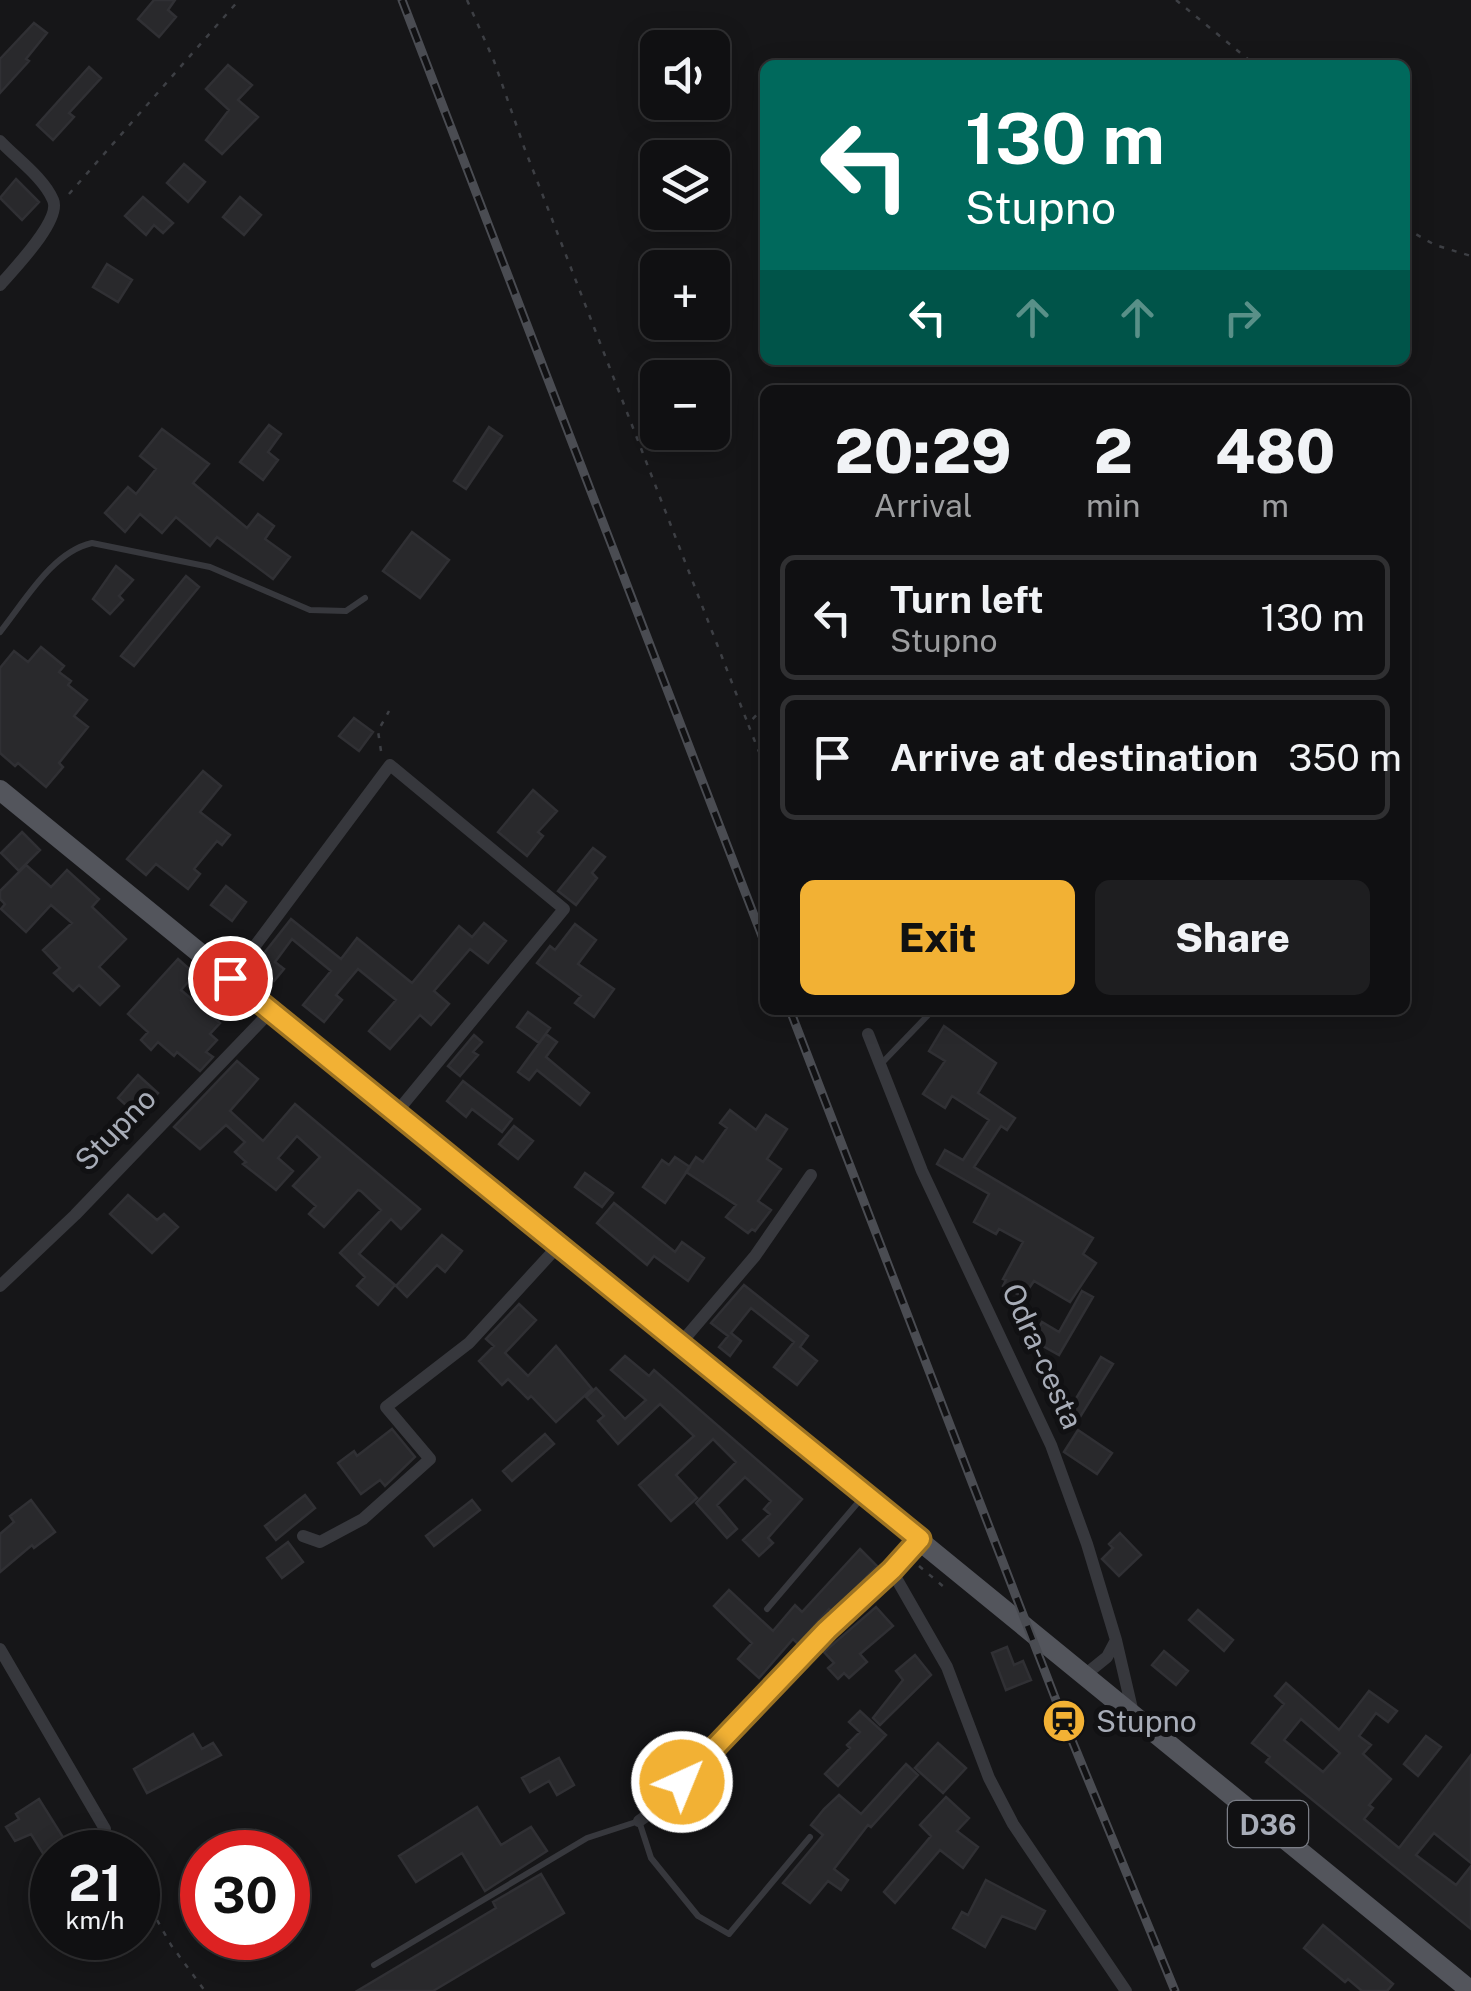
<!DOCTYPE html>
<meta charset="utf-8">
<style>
:root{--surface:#101012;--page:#1e1e20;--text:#f1f3f6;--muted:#9c9d9f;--line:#303032;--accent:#f2b134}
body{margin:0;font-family:"Public Sans",sans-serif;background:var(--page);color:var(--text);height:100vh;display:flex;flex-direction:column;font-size:38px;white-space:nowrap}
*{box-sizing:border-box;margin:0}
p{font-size:32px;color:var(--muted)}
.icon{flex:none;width:55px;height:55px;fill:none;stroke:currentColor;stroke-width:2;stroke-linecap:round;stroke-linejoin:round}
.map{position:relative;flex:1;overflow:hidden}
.sheet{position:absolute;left:760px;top:385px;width:650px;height:630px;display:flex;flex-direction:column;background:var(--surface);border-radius:15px;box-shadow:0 5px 25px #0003,0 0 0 2px var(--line)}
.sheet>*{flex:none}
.banner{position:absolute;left:760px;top:60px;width:650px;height:305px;border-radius:15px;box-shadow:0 5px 25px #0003,0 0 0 2px var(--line);background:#00695c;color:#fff;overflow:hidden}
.fabs{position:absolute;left:640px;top:30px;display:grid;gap:20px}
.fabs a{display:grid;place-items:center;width:90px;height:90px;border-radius:15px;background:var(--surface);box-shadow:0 5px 25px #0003,0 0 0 2px var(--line);font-size:50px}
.speed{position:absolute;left:30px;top:1830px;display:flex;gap:20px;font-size:50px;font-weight:700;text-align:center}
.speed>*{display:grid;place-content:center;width:130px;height:130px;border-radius:50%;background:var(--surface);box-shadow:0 5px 25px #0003,0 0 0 2px var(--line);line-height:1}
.speed small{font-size:25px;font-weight:400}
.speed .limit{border:15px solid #d22;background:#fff;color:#111}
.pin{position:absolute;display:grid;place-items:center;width:85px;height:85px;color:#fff;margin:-42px;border:5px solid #fff;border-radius:50%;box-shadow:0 2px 10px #0007}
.me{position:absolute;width:110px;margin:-55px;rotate:44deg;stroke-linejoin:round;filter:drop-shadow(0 0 8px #0008)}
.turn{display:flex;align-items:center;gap:35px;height:210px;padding:0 40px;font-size:45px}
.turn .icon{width:130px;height:130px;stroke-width:2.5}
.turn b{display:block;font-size:70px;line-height:85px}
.lanes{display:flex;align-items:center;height:95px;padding:0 40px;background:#0003;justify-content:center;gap:50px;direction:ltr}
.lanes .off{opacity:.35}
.eta{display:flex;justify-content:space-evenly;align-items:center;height:170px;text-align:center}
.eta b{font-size:60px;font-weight:800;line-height:70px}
.primary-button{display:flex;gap:20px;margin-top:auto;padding:20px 40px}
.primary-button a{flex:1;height:115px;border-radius:15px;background:var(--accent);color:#111;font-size:40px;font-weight:800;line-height:115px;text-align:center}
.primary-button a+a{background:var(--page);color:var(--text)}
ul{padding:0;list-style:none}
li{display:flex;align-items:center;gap:30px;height:125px;margin:0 20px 15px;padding:0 20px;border:5px solid var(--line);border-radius:15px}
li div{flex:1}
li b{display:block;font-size:38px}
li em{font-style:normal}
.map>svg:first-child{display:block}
.building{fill:#29292c;stroke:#303034;stroke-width:2.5;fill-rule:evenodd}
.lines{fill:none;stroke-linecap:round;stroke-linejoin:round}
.path{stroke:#3d3f44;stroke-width:2.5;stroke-dasharray:5 8;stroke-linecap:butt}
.lane{stroke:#37383d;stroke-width:6}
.street{stroke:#37383d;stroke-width:12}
.primary{stroke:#53555c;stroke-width:20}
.rail-casing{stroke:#4a4c52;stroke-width:9}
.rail{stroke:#111113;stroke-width:5;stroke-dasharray:15;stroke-linecap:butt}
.route-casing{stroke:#9d7322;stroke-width:25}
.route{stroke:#f2b134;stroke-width:18}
.labels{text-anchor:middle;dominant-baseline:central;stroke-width:10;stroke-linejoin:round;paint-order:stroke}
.shield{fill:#111113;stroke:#7b7e86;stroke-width:2.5}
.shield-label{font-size:28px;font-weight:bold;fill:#a8adb8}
.street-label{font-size:30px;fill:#a8adb8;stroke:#111113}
.poi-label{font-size:30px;fill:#a8adb8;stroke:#111113;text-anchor:start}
</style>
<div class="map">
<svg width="1471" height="1991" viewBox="0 0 1471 1991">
<rect width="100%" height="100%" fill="#161618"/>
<path class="building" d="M 154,0 L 175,0 L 168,10 L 176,17 L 159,37 L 138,19 Z
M 34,23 L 47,33 L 26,59 L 29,61 L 0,93 L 0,59 Z
M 228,65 L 252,85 L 238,100 L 258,117 L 222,154 L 206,140 L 229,110 L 206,89 Z
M 89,67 L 101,78 L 69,113 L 74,117 L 53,140 L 37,125 Z
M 184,164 L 205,182 L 188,202 L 167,183 Z
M 16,179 L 39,202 L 22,220 L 0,198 Z
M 143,197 L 173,223 L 163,233 L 154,225 L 146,235 L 125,216 Z
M 240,197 L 261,215 L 244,235 L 223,217 Z
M 107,264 L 132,280 L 118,302 L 93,287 Z
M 269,425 L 281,434 L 268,452 L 278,460 L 263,480 L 240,462 Z
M 489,427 L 502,436 L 466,489 L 454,481 Z
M 162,429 L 209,464 L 193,483 L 247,528 L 258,514 L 274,526 L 265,539 L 290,557 L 273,579 L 217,537 L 210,546 L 176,517 L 162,533 L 140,514 L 125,532 L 105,513 L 128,487 L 136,494 L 156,469 L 140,456 Z
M 412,532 L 449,560 L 420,598 L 383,571 Z
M 116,566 L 133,580 L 119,596 L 123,600 L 110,614 L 93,599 Z
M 186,576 L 199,587 L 134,666 L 121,656 Z
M 41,647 L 64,666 L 59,672 L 71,681 L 68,685 L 87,700 L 74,716 L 88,727 L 59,763 L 63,767 L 46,787 L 18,763 L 15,766 L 0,753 L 0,668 L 14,651 L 28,662 Z
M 354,718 L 373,732 L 359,751 L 339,736 Z
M 203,771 L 221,786 L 200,812 L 230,835 L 222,845 L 217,841 L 194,869 L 200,874 L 188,889 L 156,864 L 146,875 L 127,859 Z
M 533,790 L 557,811 L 538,832 L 543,836 L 527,856 L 498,832 Z
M 22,832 L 40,850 L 19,871 L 1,853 Z
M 593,848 L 605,857 L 592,873 L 597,878 L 576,905 L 558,891 Z
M 26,865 L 51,887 L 67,870 L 99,899 L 92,907 L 126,939 L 99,967 L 119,986 L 100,1005 L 79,985 L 73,991 L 54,973 L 60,968 L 43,950 L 72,923 L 51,905 L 26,932 L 1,909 L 5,904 L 0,899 L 0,891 Z
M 226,886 L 246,902 L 232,921 L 211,905 Z
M 291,919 L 341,959 L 357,938 L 412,983 L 459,926 L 472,937 L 484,923 L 506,941 L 488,963 L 470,949 L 434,991 L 449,1004 L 431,1025 L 420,1015 L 390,1049 L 369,1031 L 396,1000 L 358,969 L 336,995 L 342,1000 L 324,1022 L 303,1005 L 331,971 L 292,939 L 275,962 L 284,969 L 274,981 L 254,966 Z
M 575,924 L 596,940 L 578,964 L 614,989 L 594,1017 L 575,1003 L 581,996 L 537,963 L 550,946 L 555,950 Z
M 178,959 L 195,974 L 181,990 L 220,1023 L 210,1034 L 217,1040 L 206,1052 L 213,1057 L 200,1071 L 177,1052 L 174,1056 L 158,1042 L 151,1050 L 141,1040 L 148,1032 L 128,1014 Z
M 528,1012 L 550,1028 L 539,1043 L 517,1027 Z
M 944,1026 L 996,1063 L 978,1093 L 1015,1118 L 1007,1130 L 1001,1126 L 974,1167 L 1093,1238 L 1083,1254 L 1096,1263 L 1070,1302 L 1034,1281 L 1023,1297 L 1003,1286 L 1006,1280 L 1003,1279 L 1023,1242 L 999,1229 L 996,1234 L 974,1222 L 989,1194 L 937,1164 L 945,1150 L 963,1160 L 989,1120 L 952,1096 L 945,1108 L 923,1094 L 945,1061 L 929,1051 Z
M 546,1034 L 557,1042 L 546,1057 L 589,1093 L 580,1105 L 537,1070 L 529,1080 L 518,1072 Z
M 474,1035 L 482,1042 L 473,1052 L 478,1055 L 460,1076 L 448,1066 Z
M 237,1061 L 258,1079 L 230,1111 L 263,1141 L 295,1104 L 420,1209 L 401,1229 L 391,1219 L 359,1254 L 395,1285 L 378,1305 L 357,1286 L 365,1277 L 340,1253 L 381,1210 L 361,1191 L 358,1190 L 324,1227 L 309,1214 L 316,1206 L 293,1186 L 320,1157 L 297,1136 L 278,1158 L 293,1171 L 276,1190 L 243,1164 L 246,1162 L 235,1152 L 245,1142 L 226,1125 L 200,1149 L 174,1127 Z
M 138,1075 L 158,1093 L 138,1116 L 118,1098 Z
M 463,1081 L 512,1119 L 502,1132 L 472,1109 L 466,1117 L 447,1101 Z
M 730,1110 L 756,1130 L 766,1115 L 787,1129 L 767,1159 L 781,1169 L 758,1201 L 771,1210 L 755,1231 L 752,1229 L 748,1233 L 726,1217 L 736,1205 L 686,1172 L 696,1157 L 703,1162 L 727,1128 L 720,1123 Z
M 514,1126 L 533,1141 L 518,1159 L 499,1144 Z
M 675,1157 L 690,1167 L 665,1203 L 643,1187 L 662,1160 L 669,1165 Z
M 585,1173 L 613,1193 L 602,1207 L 575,1187 Z
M 128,1195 L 157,1220 L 164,1214 L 178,1227 L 152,1253 L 110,1214 Z
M 614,1203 L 675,1252 L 682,1242 L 704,1258 L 688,1281 L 654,1256 L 647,1265 L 597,1223 Z
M 442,1235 L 462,1251 L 445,1272 L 437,1265 L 407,1297 L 396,1286 Z
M 744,1285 L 808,1336 L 800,1347 L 817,1361 L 797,1385 L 774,1367 L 794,1342 L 751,1308 L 731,1333 L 741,1341 L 730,1356 L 719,1347 L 728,1336 L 711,1323 Z
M 1082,1291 L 1093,1297 L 1059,1355 L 1032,1340 L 1042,1322 L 1059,1332 Z
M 519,1304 L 536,1320 L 505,1353 L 528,1376 L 556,1346 L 592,1389 L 556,1422 L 531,1396 L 528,1399 L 508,1379 L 502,1385 L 479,1361 L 494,1346 L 486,1339 Z
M 625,1356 L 649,1376 L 654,1370 L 802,1499 L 768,1538 L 773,1543 L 759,1556 L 743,1540 L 770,1514 L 764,1509 L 771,1501 L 745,1477 L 717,1505 L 737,1529 L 727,1538 L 696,1503 L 736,1462 L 713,1439 L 676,1475 L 697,1498 L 671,1521 L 639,1485 L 694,1436 L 660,1404 L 618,1444 L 598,1421 L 604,1416 L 586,1397 L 596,1388 L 625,1419 L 646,1400 L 611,1370 Z
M 1101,1357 L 1113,1364 L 1080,1417 L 1069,1410 Z
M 392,1429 L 415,1457 L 385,1486 L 380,1480 L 361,1494 L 338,1463 L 354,1451 L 357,1456 Z
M 1078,1430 L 1112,1453 L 1097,1474 L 1064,1452 Z
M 545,1434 L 554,1444 L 512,1481 L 503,1471 Z
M 305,1495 L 315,1508 L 276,1540 L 265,1526 Z
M 31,1500 L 55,1532 L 34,1548 L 32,1545 L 0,1572 L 0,1534 L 14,1522 L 10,1516 Z
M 472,1500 L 480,1510 L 434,1546 L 426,1536 Z
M 1120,1533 L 1141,1555 L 1119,1576 L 1102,1559 L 1113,1548 L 1109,1544 Z
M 288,1542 L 303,1562 L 282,1578 L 267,1558 Z
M 860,1549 L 877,1566 L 832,1612 L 829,1609 L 798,1644 L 793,1639 L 759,1678 L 738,1659 L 752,1643 L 714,1606 L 729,1590 L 773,1631 L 795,1605 L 802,1612 Z
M 876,1607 L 893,1626 L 860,1654 L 867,1662 L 849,1678 L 844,1673 L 838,1679 L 828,1668 L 834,1663 L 824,1652 Z
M 1198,1610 L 1233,1640 L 1224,1651 L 1189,1620 Z
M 1007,1647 L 1014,1665 L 1023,1661 L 1031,1680 L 1006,1690 L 992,1653 Z
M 1164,1651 L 1188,1671 L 1176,1685 L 1152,1665 Z
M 915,1655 L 931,1675 L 880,1725 L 873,1718 L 903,1680 L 896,1671 Z
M 1286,1683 L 1339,1730 L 1369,1691 L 1397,1711 L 1388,1722 L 1376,1713 L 1359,1736 L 1371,1745 L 1363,1754 L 1391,1779 L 1369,1805 L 1373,1808 L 1364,1819 L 1399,1848 L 1471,1755 L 1471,1863 L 1434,1833 L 1416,1855 L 1456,1885 L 1471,1866 L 1471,1929 L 1266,1762 L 1270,1757 L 1252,1743 L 1284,1704 L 1275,1696 ZM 1301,1719 L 1340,1753 L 1323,1772 L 1284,1740 Z
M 860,1711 L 886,1735 L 838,1786 L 825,1774 L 850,1748 L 847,1745 L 860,1732 L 849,1722 Z
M 193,1734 L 202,1749 L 213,1743 L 221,1755 L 147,1793 L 134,1769 Z
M 1426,1736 L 1441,1747 L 1418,1776 L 1404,1764 Z
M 938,1743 L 966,1768 L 943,1793 L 915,1768 Z
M 559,1758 L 574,1785 L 557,1795 L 549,1781 L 530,1792 L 522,1778 Z
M 906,1764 L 918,1775 L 871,1827 L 868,1825 L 834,1869 L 848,1880 L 841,1890 L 828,1881 L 810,1903 L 783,1883 L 823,1835 L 811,1825 L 824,1809 L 839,1795 L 861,1814 Z
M 946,1797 L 969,1818 L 957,1831 L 978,1847 L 963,1868 L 940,1850 L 895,1903 L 884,1892 L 931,1836 L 920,1825 Z
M 39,1799 L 66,1842 L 44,1855 L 31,1834 L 15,1841 L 6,1827 L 19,1819 L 16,1814 Z
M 477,1807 L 501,1845 L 531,1827 L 547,1851 L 485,1891 L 462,1853 L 416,1882 L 399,1856 Z
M 541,1874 L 564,1913 L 433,1991 L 357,1991 L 496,1908 L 493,1902 Z
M 986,1880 L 1045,1911 L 1035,1929 L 1002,1916 L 985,1947 L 953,1928 L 962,1912 L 968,1915 Z
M 1323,1925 L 1393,1984 L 1387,1991 L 1362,1991 L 1348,1979 L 1345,1982 L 1304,1948 Z"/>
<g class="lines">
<path class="path" d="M 467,0 L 494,61 L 524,147 L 748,724
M 1176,0 L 1255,65
M 69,194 L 239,0
M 1405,228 L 1435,245 L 1471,256
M 765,706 L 748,724 L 765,767
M 381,751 L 378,731 L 389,711
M 858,1010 L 862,1019
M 919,1566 L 944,1587
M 112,1841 L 119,1852
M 138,1886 L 171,1945 L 205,1991"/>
<path class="lane" d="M 0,632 C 25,601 52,552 92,543 L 210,567 L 310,610 L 346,611 L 365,598
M 881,1064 L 931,1012
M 767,1609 L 861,1499
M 374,1965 L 587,1838 L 639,1821 L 651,1858 L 698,1916 L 729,1934 L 810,1837"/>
<path class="street" d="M 0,141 C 16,158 44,178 53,200 C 62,220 13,270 0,285
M 231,978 L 390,765 L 564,909 L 396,1113
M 868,1034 L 922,1171 L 1051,1445 L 1087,1544 L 1116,1640 L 1133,1713
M 0,1286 L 75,1215 L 271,1011
M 680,1344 L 755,1256 L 811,1175
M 303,1536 L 320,1542 L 363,1519 L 430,1459 L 386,1407 L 469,1343 L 559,1245
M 892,1571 L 947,1667 L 989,1778 L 1013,1824 L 1126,1991
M 0,1649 L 105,1829
M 1086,1674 L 1107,1657 L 1116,1640
M 639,1821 L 655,1810 L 827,1630 L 892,1571 L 920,1539"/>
<path class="primary" d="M 0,790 L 1471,1991"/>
<g class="rail-casing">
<path id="rail" d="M 402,0 L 765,944
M 790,1010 L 1064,1721 L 1175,1991"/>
</g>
<use href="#rail" class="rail"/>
</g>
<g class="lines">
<g class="route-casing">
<path id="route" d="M 230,978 L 920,1539 L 892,1570 L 827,1630 L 682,1782"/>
</g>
<use href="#route" class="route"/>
</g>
<defs>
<g id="station-disc" transform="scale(2.25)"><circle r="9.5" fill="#f2b134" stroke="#111113"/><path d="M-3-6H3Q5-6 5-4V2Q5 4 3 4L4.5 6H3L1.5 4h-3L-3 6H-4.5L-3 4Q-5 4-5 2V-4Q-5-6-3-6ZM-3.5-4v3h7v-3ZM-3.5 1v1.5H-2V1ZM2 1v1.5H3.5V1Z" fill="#111"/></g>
</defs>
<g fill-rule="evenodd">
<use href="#station-disc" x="1064" y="1721"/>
</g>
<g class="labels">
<rect class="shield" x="1228" y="1801" width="80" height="46" rx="8"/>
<g class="shield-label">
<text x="1268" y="1824">D36</text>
</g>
<g class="street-label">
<text transform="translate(115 1129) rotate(-46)">Stupno</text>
<text transform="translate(1043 1356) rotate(66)">Odra-cesta</text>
</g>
<g class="poi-label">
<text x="1096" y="1721">Stupno</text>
</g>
</g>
</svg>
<div class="fabs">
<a><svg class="icon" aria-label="sound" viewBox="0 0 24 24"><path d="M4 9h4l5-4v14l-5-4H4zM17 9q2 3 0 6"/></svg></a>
<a><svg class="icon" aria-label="layers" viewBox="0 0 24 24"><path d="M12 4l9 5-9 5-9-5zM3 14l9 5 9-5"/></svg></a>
<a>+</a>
<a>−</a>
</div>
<div class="speed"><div>21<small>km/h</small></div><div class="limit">30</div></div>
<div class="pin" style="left:230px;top:978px;background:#d93025"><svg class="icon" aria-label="arrive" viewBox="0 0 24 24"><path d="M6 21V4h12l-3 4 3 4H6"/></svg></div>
<svg class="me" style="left:682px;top:1782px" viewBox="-20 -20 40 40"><circle r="17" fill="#f2b134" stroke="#fff" stroke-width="3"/><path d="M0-11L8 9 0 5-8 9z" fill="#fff"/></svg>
<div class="banner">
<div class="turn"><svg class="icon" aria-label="left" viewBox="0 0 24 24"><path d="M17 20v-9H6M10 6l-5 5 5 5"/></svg><div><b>130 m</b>Stupno</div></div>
<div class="lanes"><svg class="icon" aria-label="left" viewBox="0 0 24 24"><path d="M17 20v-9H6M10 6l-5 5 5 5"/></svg><svg class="icon off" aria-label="ahead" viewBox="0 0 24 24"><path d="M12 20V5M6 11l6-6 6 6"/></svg><svg class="icon off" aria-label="ahead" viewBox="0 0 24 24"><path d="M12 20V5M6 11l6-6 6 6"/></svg><svg class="icon off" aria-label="right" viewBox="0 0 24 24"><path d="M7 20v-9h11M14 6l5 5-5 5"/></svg></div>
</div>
<section class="sheet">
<div class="eta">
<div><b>20:29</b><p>Arrival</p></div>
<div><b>2</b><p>min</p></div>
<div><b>480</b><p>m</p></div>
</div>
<ul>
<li><svg class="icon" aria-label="left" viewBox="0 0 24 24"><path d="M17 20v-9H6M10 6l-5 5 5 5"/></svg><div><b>Turn left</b><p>Stupno</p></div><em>130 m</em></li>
<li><svg class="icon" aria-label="arrive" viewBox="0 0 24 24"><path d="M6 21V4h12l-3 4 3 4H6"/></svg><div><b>Arrive at destination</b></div><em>350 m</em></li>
</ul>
<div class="primary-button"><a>Exit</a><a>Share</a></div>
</section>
</div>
